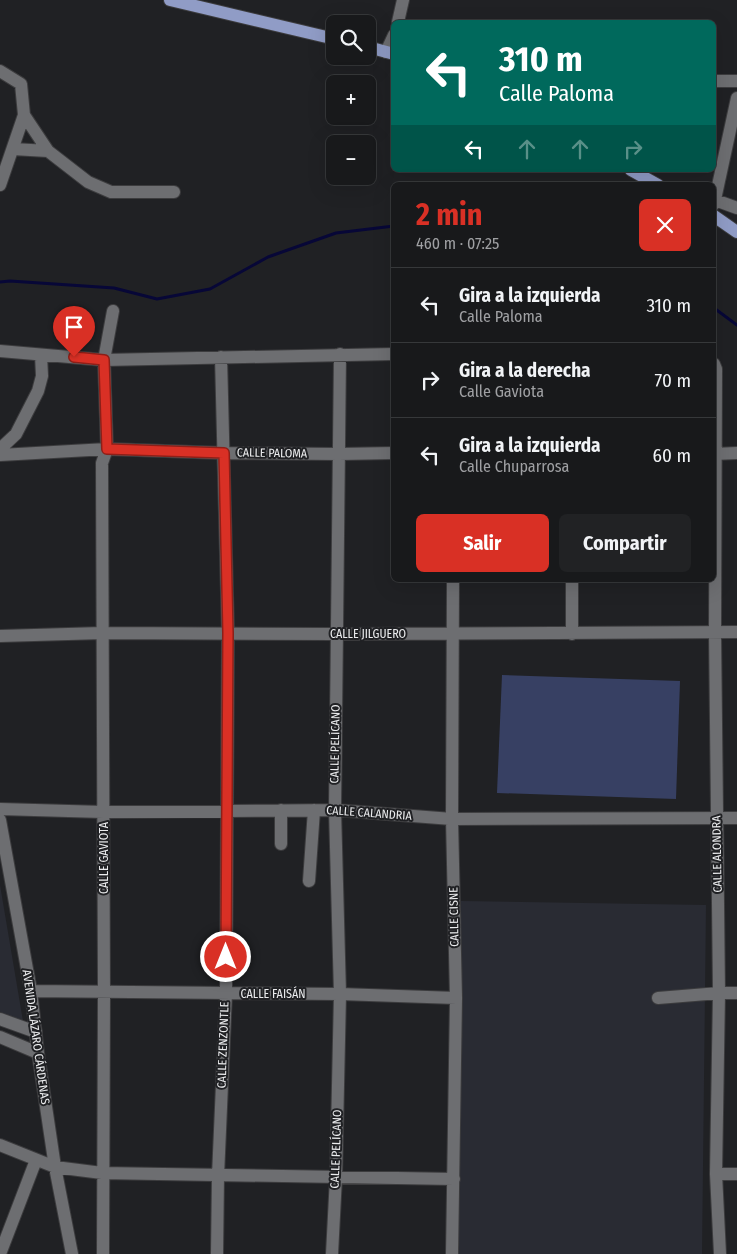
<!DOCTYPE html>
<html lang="es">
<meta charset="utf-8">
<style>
:root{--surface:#18191b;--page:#212224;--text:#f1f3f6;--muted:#9fa0a3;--line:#36383a;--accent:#d93025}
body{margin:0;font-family:"Fira Sans Condensed",sans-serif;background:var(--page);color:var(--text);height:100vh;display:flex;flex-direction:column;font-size:19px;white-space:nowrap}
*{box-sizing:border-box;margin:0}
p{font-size:16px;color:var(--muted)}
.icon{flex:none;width:28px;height:28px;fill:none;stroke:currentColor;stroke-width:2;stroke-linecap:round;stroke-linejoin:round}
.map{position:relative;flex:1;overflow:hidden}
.sheet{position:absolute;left:391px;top:182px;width:325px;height:400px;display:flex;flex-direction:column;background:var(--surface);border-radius:8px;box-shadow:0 5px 20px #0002,0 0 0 1px var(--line)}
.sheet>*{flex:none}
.banner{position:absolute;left:391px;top:20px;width:325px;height:152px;border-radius:8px;box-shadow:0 5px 20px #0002,0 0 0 1px var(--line);background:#00695c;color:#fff;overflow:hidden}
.controls{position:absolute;left:326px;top:15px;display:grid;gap:10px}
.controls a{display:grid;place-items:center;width:50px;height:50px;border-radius:8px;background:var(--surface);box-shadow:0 5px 20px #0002,0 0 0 1px var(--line);font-size:25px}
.pin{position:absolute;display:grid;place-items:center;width:42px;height:42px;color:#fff;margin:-51px -21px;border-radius:50% 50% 50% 0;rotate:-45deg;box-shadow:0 0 5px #0007}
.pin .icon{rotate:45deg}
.me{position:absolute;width:55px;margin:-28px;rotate:0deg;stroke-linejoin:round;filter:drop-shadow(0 0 4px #0008)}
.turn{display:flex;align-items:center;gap:18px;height:105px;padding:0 25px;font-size:22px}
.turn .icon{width:65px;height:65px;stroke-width:2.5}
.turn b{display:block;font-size:35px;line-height:42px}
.lanes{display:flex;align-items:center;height:48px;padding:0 25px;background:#0003;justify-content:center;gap:25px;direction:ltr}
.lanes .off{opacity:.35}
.round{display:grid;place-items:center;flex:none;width:52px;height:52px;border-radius:8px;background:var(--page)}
.overview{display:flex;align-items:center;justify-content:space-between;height:85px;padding:0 25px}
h1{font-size:30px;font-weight:700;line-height:38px;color:var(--accent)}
.action{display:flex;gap:10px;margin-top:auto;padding:10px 25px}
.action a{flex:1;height:58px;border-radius:8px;background:var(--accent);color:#fff;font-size:20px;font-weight:700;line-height:58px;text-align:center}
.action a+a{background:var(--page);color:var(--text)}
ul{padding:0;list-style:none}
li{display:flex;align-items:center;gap:15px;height:75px;padding:0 25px;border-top:1px solid var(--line)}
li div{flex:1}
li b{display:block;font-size:19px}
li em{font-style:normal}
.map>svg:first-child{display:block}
.built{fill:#292b33}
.green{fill:#374063}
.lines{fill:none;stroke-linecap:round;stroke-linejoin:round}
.stream{stroke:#070737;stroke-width:3}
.minor-casing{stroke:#3c3c3e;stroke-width:14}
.major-casing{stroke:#3c3c3e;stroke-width:14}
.minor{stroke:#6d6e71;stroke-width:12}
.major{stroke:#909cc6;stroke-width:12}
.route-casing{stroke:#8d1f18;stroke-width:12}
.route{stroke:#d93025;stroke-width:9}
.labels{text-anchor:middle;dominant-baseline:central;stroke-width:4;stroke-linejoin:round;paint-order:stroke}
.street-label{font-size:12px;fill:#ebecee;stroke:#202124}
</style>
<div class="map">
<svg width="737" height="1254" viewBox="0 0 737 1254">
<rect width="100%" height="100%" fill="#202124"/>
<path class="built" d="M 0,885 L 24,1027 L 0,1017 Z
M 461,901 L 706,905 L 702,1254 L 456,1254 Z"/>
<path class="green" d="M 502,675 L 680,681 L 676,799 L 497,793 Z"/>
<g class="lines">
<path class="stream" d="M 0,282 L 10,281 L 114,288 L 157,299 L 210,289 L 268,257 L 336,233 L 394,226
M 714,308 L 737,325"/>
<g class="minor-casing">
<path id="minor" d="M 398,22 L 403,0
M 386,52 L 394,35
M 0,71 L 21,84 L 24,115 L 48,151 L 88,182 L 111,192 L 174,192
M 714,81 L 737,81
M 13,149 L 48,151
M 0,185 L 24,115
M 715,200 L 737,208
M 714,204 L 737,98
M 0,351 L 104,360 L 394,354
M 714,364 L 716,369 L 715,632 L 719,993 L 716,1174 L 720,1254
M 0,449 L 16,434 L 38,391 L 42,376 L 41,355
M 714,454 L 737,453
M 0,455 L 107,449 L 223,453 L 339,454 L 394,453
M 572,580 L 572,634
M 0,636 L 102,633 L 337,634 L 737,632
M 0,809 L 103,812 L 335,810 L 452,819 L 737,818
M 0,820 L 31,991 L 38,1053 L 55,1167 L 72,1254
M 281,844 L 281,810
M 309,881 L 314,810
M 31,991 L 340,994 L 456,998
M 658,998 L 719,993 L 737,993
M 0,1019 L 36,1032
M 0,1037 L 38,1053
M 0,1145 L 55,1167 L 102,1173 L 454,1179
M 716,1174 L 737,1174
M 0,1254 L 36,1160
M 103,1254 L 104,993 L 102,463 L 107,449 L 104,360 L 113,311
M 217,1254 L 218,1176 L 226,993 L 228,633 L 221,357
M 332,1254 L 336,1177 L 340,994 L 335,810 L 340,354
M 452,1254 L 456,998 L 452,819 L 453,580"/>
</g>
<g class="major-casing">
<path id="major" d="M 170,0 L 335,39
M 368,47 L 394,54
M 631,170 L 658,185
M 714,216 L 737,232"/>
</g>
<use href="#minor" class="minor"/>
<use href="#major" class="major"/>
</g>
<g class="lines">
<g class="route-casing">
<path id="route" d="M 74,357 L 104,360 L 107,449 L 224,453 L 228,633 L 226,957"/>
</g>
<use href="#route" class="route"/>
</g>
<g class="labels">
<g class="street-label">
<text transform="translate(272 453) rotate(1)">CALLE PALOMA</text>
<text x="368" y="634">CALLE JILGUERO</text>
<text transform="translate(335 744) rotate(-89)">CALLE PELÍCANO</text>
<text transform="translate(369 813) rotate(4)">CALLE CALANDRIA</text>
<text transform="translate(717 854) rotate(-91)">CALLE ALONDRA</text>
<text transform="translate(104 858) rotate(-90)">CALLE GAVIOTA</text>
<text transform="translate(454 917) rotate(-91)">CALLE CISNE</text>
<text x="273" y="994">CALLE FAISÁN</text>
<text transform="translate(36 1037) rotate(82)">AVENIDA LÁZARO CÁRDENAS</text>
<text transform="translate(223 1045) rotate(-88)">CALLE ZENZONTLE</text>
<text transform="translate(336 1149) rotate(-88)">CALLE PELÍCANO</text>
</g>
</g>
</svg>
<div class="controls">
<a><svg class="icon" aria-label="search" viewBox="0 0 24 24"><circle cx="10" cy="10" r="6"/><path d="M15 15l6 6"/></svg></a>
<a>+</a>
<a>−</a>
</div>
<div class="pin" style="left:74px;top:357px;background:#d93025"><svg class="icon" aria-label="arrive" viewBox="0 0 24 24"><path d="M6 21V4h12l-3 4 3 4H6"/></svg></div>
<svg class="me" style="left:226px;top:957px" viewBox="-20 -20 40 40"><circle r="17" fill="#d93025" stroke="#fff" stroke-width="3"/><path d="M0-11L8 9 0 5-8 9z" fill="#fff"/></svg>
<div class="banner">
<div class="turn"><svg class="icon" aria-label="left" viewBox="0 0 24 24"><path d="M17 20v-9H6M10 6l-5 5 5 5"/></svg><div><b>310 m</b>Calle Paloma</div></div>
<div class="lanes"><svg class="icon" aria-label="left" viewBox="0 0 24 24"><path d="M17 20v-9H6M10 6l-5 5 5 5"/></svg><svg class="icon off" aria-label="ahead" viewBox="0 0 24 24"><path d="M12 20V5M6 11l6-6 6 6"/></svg><svg class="icon off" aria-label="ahead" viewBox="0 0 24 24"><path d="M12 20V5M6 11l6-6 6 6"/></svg><svg class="icon off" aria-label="right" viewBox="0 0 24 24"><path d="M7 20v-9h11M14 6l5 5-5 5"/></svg></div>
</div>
<section class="sheet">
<div class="overview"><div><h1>2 min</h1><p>460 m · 07:25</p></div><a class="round" style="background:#d93025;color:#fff"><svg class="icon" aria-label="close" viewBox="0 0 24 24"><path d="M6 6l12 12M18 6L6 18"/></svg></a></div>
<ul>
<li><svg class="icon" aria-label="left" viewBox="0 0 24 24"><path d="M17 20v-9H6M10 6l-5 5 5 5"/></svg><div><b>Gira a la izquierda</b><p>Calle Paloma</p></div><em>310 m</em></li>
<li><svg class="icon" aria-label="right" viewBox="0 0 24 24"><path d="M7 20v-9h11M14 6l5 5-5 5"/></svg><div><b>Gira a la derecha</b><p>Calle Gaviota</p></div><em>70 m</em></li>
<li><svg class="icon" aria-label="left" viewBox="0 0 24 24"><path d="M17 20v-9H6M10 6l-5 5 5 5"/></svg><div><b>Gira a la izquierda</b><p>Calle Chuparrosa</p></div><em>60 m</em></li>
</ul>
<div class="action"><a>Salir</a><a>Compartir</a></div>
</section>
</div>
